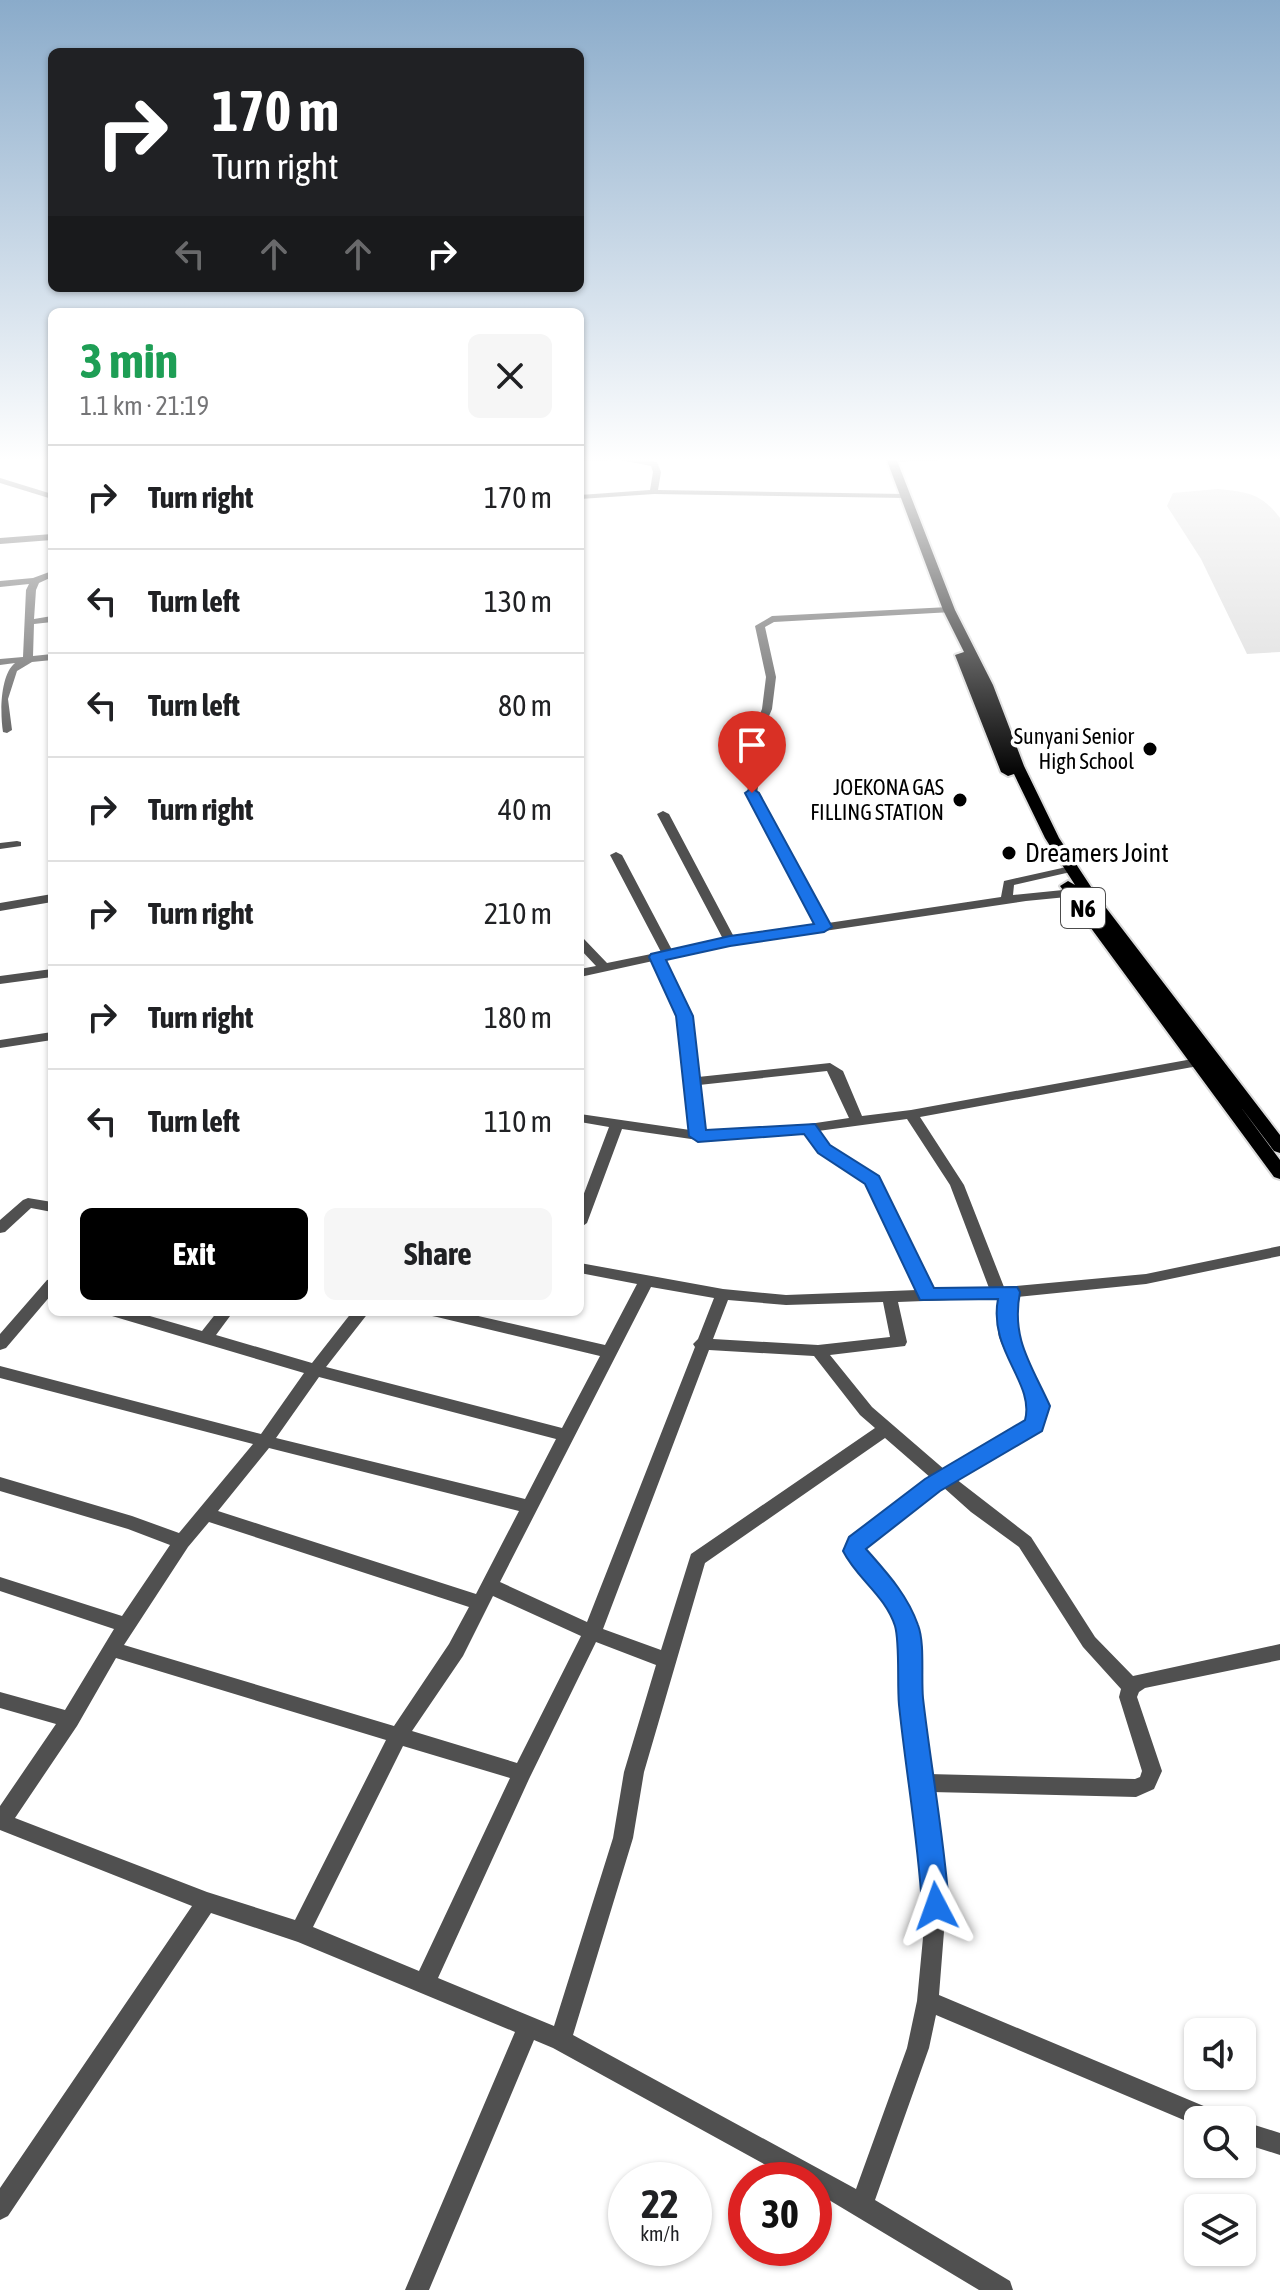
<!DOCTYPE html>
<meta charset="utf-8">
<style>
:root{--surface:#fff;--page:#f6f6f6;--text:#202124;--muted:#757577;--line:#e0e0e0;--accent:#000}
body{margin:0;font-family:"Asap Condensed",sans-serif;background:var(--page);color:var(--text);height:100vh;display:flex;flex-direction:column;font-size:30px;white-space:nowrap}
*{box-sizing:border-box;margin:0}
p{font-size:26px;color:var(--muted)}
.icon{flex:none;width:44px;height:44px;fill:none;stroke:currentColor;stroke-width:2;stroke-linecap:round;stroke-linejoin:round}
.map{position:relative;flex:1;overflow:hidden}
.details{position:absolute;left:48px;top:308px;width:536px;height:1008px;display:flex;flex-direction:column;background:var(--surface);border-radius:12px;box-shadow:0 2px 6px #0004}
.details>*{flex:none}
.top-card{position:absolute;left:48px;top:48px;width:536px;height:244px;border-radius:12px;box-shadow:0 2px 6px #0004;background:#202124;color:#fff;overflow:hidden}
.controls{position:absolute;left:1184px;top:2018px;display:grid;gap:16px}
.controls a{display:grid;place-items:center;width:72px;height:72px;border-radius:12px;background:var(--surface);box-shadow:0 2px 6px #0004;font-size:40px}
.speed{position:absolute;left:608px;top:2162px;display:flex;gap:16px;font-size:40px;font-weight:700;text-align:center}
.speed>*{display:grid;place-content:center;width:104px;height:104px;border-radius:50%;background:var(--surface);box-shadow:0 2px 6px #0004;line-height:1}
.speed small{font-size:20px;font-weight:400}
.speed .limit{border:12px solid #d22;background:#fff;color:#111}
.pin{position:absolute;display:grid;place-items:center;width:68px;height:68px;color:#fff;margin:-82px -34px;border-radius:50% 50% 50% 0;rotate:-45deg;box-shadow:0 0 8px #0007}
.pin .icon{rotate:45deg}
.me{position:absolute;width:88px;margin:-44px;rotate:356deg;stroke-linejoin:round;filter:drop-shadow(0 0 6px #0008)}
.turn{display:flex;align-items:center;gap:28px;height:168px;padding:0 32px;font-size:36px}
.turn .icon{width:104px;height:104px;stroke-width:2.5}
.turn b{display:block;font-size:56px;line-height:68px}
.lanes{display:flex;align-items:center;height:76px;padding:0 32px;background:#0003;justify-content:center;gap:40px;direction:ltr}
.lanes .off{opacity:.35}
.round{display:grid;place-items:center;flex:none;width:84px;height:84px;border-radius:12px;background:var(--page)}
.summary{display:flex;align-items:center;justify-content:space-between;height:136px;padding:0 32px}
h1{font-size:48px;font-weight:700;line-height:60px;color:#1e9e55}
.button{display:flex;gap:16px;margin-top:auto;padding:16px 32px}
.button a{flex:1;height:92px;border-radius:12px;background:var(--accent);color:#fff;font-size:32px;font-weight:700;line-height:92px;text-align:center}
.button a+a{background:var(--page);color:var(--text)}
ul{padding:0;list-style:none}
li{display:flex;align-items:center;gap:24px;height:104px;padding:0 32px;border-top:2px solid var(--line)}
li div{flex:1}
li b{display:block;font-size:30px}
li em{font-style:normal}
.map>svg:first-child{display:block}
.green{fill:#d7d7d7}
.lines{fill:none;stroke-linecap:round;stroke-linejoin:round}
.major-casing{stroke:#dbdbdb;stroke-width:4}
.minor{fill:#505050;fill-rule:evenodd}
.major{fill:#000;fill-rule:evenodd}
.route{fill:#1a73e8;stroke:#114b97;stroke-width:2}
.poi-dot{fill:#000;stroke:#fff;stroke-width:3}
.labels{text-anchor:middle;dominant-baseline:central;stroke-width:7;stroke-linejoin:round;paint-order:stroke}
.far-poi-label{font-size:22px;fill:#000;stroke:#fff;text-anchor:end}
.shield{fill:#fff;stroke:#4c4c4c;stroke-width:2}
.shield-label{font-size:24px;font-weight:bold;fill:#000}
.poi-label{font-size:26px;fill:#000;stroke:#fff;text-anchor:start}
</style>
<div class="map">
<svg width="1280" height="2290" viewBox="0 0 1280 2290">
<rect width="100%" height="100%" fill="#fff"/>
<path class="green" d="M 1218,489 C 1247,492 1261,493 1280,518 L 1280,652 L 1247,654 L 1201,559 L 1167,506 L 1173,493 Z"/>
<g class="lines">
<g class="major-casing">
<path id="major" d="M 886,458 L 896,458 L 955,610 L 993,685 L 1024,766 L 1059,838 L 1097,896 L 1280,1135 L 1280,1153 L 1274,1151 L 1240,1106 L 1280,1160 L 1280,1179 L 1274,1177 L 1060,886 L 1068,881 L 1075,885 L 1045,838 L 1014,774 L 1008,776 L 1001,772 L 955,655 L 964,652 L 943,610 Z"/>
</g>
<path class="minor" d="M 580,458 L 634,458 L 657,462 L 661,472 L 658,490 L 905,494 L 909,496 L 905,498 L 654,494 L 580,499 L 580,495 L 650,490 L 653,472 L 651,466 L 620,460 L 580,461 Z
M 890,458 L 948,458 L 944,460 L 892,462 L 888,460 Z
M 0,478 L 52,494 L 52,499 L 0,483 Z
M 52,534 L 52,540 L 0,544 L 0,538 Z
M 52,571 L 52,577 L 39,583 L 36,590 L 34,619 L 52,616 L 52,622 L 34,624 L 33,656 L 52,654 L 52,660 L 32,662 L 17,671 L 8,699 L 12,730 L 7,733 L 3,732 C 0,713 0,675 15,663 L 0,665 L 0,659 L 23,657 L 26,590 L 29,584 L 0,587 L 0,581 L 33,578 Z
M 949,607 L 954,610 L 952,612 L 774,622 L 765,627 L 776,677 L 772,709 L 759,740 L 763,757 L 757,793 L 828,923 L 1001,897 L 1004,881 L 1071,866 L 1075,867 L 1075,871 L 1014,885 L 1013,895 L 1073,889 L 1079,893 L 1077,896 L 1026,901 L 730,945 L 664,959 L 683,994 L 690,1016 L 698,1077 L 830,1063 L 843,1071 L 862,1116 L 911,1110 L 1198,1058 L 1205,1062 L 1198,1066 L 920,1117 L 964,1185 L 1004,1287 L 1146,1274 L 1280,1246 L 1280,1256 L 1146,1284 L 1017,1297 C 1014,1309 1011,1322 1015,1335 C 1023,1368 1057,1394 1040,1429 L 956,1479 L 1031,1537 L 1095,1637 L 1133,1676 L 1280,1644 L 1280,1660 L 1145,1688 L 1139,1692 L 1137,1697 L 1162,1771 L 1154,1789 L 1136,1797 L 931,1792 L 941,1840 L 946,1906 L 939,1995 L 1218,2112 L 1221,2120 L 1198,2120 L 1198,2126 L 936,2015 L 929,2048 L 875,2200 L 1010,2281 L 1013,2290 L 979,2290 L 814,2191 L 814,2180 L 793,2180 L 553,2048 L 534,2040 L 429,2290 L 405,2290 L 515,2032 L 298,1942 L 211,1913 L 8,2216 L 0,2220 L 0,2188 L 192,1906 L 0,1830 L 0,1806 L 56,1724 L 0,1708 L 0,1692 L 65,1710 L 114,1629 L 0,1591 L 0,1577 L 122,1616 L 170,1545 L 128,1529 L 0,1491 L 0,1477 L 132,1516 L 179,1533 L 253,1444 L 0,1378 L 0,1366 L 261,1434 L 304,1373 L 112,1316 L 109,1312 L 136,1312 L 202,1331 L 217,1312 L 233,1312 L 216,1335 L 312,1363 L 352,1312 L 369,1312 L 326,1367 L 562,1428 L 600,1356 L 437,1317 L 432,1316 L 429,1312 L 461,1312 L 605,1345 L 637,1284 L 580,1273 L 580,1263 L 723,1289 L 786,1295 L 917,1290 L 866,1183 L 819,1152 L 805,1133 L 698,1140 L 622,1129 L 587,1223 L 580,1228 L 580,1204 L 609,1127 L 580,1122 L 580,1114 L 690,1130 L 678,1016 L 671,994 L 653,961 L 580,977 L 580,969 L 596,966 L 580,949 L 580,938 L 584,939 L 607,963 L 661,952 L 610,855 L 616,852 L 622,855 L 672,950 L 723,939 L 657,814 L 663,811 L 669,814 L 734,937 L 817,924 L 747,793 L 753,757 L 749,740 L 762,709 L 766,677 L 755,626 L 772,616 ZM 827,1071 L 849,1118 L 809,1124 L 704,1131 L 699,1085 ZM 907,1119 L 950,1185 L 989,1288 L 932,1290 L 877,1177 L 829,1146 L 818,1131 ZM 651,1287 L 714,1298 L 698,1339 L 693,1344 L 695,1347 L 587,1622 L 500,1582 ZM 1001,1298 C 998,1311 996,1324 999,1337 C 1008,1365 1037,1391 1027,1421 L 945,1470 L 872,1407 L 830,1355 L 905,1346 L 907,1342 L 898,1302 ZM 728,1300 L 786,1305 L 883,1302 L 890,1337 L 818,1345 L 713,1339 ZM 709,1350 L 814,1356 L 860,1415 L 875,1428 L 691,1554 L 661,1650 L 603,1629 ZM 319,1377 L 556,1439 L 525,1499 L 276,1438 ZM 885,1438 L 931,1478 L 851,1538 L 845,1551 L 889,1604 L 899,1629 L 899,1672 L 909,1783 L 921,1840 L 926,1906 L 917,2001 L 907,2048 L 856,2189 L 573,2035 L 633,1838 L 644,1772 L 705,1563 ZM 269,1448 L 519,1511 L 476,1594 L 218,1511 ZM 943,1487 L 971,1512 L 1019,1547 L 1083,1647 L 1121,1689 L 1119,1697 L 1142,1771 L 1140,1777 L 1135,1779 L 928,1774 L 917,1672 L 917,1629 L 902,1595 L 863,1550 ZM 209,1522 L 469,1607 L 449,1644 L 394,1726 L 124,1645 L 188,1547 ZM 493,1596 L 581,1636 L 517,1763 L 412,1731 L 463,1656 ZM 596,1642 L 656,1665 L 624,1772 L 613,1838 L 554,2026 L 438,1978 L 529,1779 ZM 116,1658 L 386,1740 L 295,1920 L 207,1892 L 15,1818 L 77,1726 ZM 403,1746 L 510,1778 L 419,1971 L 313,1927 Z
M 17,841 L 21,842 L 21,846 L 0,849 L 0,843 Z
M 52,894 L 52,902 L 0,911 L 0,903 Z
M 52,969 L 52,977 L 0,984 L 0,976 Z
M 52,1032 L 52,1040 L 0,1048 L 0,1040 Z
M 28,1198 L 52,1202 L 52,1212 L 31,1208 L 5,1232 L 0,1233 L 0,1220 L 23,1200 Z
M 52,1279 L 52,1294 L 6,1348 L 0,1350 L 0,1334 L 47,1280 Z
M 1242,2121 L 1280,2133 L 1280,2155 L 1242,2143 Z"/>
<use href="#major" class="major"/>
</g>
<linearGradient id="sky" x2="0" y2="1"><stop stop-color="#8aabca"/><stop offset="0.59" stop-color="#fff"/><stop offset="1" stop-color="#fff" stop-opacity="0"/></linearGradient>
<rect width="1280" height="779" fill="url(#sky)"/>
<path class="route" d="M 752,788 L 759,793 L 832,927 L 824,932 L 730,946 L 666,960 L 693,1016 L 706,1130 L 815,1124 L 830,1145 L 879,1176 L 934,1288 L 1017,1287 L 1020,1292 C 1011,1339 1031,1364 1050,1406 L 1042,1431 L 940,1491 L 866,1549 C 887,1573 907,1594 918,1625 C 925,1643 921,1677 923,1698 C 931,1768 944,1836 949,1906 L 945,1915 L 936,1919 L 926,1915 L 922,1906 C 918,1839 906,1773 899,1705 C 897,1684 900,1643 895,1626 C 885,1595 857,1579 843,1551 L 849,1537 L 925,1479 L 1025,1420 C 1035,1383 988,1351 998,1299 L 920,1300 L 865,1184 L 818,1153 L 804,1134 L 698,1142 L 689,1136 L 676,1016 L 649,957 L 651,954 L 730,936 L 814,924 L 745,793 Z"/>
<g class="poi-dot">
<circle cx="1150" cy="749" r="8"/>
<circle cx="960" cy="800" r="8"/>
<circle cx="1009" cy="853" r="8"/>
</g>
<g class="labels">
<g class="far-poi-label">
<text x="1134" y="736">Sunyani Senior<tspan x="1134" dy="25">High School</tspan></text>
<text x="944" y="787">JOEKONA GAS<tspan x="944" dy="25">FILLING STATION</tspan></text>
</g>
<rect class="shield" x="1061" y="888" width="44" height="40" rx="6"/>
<g class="shield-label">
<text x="1083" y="908">N6</text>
</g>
<g class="poi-label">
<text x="1025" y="853">Dreamers Joint</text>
</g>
</g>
</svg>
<div class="controls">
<a><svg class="icon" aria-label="sound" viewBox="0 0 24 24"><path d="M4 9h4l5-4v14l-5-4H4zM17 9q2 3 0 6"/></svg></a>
<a><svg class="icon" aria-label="search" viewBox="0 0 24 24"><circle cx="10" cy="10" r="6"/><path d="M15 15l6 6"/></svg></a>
<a><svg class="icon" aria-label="layers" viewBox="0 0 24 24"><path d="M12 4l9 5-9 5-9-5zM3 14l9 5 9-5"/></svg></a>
</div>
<div class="speed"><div>22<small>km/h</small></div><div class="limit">30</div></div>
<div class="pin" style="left:752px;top:793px;background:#d93025"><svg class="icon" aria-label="arrive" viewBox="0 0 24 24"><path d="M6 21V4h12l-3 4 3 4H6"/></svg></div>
<svg class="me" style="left:936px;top:1906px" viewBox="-20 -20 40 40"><path d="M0-17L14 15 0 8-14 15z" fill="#1a73e8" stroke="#fff" stroke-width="4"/></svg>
<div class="top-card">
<div class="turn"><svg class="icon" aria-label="right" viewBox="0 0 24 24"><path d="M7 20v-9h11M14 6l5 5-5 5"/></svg><div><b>170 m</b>Turn right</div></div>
<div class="lanes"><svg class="icon off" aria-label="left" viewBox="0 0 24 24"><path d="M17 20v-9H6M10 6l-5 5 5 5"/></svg><svg class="icon off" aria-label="ahead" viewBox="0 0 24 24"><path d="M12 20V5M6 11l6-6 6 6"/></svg><svg class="icon off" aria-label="ahead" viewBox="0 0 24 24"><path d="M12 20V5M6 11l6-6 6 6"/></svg><svg class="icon" aria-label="right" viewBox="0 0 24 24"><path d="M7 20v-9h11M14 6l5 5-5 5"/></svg></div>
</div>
<section class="details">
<div class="summary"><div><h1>3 min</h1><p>1.1 km · 21:19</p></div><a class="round"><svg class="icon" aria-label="close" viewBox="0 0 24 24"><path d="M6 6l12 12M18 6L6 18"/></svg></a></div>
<ul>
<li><svg class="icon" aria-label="right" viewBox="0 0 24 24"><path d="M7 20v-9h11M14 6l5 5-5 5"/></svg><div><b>Turn right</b></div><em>170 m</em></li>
<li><svg class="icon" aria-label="left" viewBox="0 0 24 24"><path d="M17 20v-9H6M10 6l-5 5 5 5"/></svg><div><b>Turn left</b></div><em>130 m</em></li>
<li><svg class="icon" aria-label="left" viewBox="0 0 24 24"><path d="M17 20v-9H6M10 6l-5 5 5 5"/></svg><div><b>Turn left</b></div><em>80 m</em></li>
<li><svg class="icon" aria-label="right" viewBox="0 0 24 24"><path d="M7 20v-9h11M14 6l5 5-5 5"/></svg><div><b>Turn right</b></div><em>40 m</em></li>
<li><svg class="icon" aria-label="right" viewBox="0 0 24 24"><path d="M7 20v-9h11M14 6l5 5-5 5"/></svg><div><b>Turn right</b></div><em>210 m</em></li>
<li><svg class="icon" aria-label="right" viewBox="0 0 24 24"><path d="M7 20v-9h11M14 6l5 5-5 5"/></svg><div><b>Turn right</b></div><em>180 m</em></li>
<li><svg class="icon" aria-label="left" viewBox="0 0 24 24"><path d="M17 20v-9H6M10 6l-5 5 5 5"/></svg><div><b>Turn left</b></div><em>110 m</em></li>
</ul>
<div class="button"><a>Exit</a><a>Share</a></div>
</section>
</div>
